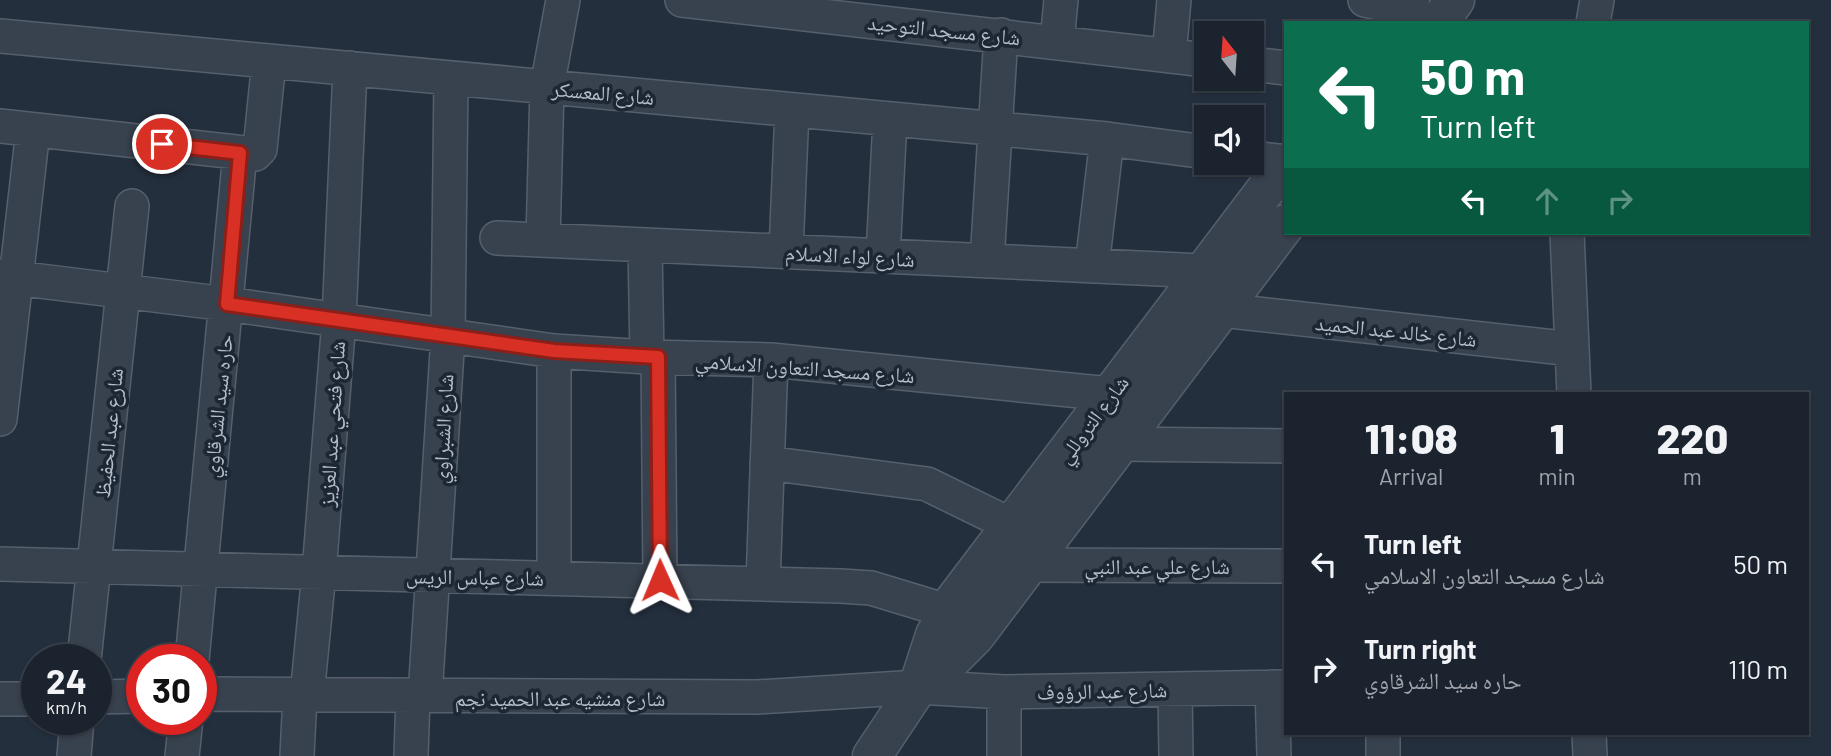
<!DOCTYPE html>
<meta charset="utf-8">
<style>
:root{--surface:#1b232e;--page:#242b36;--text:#f1f3f6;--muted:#a0a4aa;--line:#39404a}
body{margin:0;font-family:Barlow,"Noto Naskh Arabic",sans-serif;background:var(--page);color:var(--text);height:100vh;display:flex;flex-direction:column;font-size:26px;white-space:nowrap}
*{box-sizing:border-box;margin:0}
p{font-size:23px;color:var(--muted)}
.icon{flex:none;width:38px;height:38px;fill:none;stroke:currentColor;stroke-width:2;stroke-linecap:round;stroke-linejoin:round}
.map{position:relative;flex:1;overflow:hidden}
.panel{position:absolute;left:1284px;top:392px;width:525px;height:343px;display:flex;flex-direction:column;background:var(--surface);border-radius:0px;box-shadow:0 2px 5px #0004,0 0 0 2px var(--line)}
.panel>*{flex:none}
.top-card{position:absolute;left:1284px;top:21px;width:525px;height:214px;border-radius:0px;box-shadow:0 2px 5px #0004,0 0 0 2px var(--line);background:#0b6e4f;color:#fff;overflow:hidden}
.needle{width:46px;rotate:343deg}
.tools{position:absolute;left:1194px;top:21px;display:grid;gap:14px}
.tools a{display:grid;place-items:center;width:70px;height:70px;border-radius:0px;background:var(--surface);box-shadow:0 2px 5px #0004,0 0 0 2px var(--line);font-size:35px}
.speed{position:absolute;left:21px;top:644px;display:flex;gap:14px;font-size:35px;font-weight:700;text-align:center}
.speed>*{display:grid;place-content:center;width:91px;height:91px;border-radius:50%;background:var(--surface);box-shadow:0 2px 5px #0004,0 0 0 2px var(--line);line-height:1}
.speed small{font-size:18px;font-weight:400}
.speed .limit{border:10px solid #d22;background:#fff;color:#111}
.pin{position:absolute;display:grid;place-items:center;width:60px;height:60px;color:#fff;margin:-30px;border:4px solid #fff;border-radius:50%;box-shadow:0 2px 7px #0007}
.me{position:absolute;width:77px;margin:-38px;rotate:359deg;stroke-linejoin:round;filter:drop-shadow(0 0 5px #0008)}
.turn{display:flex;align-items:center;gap:24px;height:147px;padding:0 21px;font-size:32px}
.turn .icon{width:91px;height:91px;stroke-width:2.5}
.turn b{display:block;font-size:49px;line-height:60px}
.lanes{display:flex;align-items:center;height:66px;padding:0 21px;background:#0003;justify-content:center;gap:35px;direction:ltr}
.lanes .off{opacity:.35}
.eta{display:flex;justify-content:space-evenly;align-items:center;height:119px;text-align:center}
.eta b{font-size:42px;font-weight:800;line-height:49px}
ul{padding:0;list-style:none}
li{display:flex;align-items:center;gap:21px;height:105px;padding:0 21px}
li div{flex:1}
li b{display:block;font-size:26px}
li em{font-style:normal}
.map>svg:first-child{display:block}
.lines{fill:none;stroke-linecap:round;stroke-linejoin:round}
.minor-casing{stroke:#565f6c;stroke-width:36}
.tertiary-casing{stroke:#565f6c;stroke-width:41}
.minor{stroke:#38414e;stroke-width:33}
.tertiary{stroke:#38414e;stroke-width:38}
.route-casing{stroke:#8d1f18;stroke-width:18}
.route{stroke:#d93025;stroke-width:12}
.labels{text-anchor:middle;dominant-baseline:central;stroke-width:7;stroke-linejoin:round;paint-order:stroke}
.street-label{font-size:21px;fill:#b4bcc9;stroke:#1d2633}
</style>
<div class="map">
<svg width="1831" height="756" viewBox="0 0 1831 756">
<rect width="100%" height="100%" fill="#242f3e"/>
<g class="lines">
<g class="minor-casing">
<path id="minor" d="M 682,0 L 1206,60
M 1365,0 L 1404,8
M 1593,23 L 1597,0
M 0,36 L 1107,139 L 1206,152
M 1057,42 L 1061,0
M 1169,56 L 1174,0
M 1251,64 L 1286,68
M 0,126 L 255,154 L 260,149 L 269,61
M 1251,158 L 1286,162
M 1567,233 L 1574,394
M 497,238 L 1203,271
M 543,240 L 547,87 L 563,0
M 645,245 L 647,357
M 786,251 L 792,110
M 883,256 L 890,119
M 987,261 L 1001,35
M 1092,266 L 1107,139
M 0,276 L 227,304 L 554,351 L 647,357 L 771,360 L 1110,394
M 1221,310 L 1572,349
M 658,357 L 660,581
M 0,419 L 33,130
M 1119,444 L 1286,446
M 767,463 L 927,484 L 1011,525
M 0,564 L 841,586 L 871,588 L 947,611
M 1028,565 L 1286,566
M 554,578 L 554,351
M 763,583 L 771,360
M 84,660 L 132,206
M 192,660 L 240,153
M 1272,687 L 1274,756
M 1175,689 L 1176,756
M 1004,692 L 1004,756
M 201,694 L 757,697 L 918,687 L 1004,692 L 1286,687
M 307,696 L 319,572 L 339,320 L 350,68
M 425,696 L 448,336 L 451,78
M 96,697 L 142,696
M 0,699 L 37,699
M 1383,733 L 1383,756
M 1589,733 L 1590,756
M 74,756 L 77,719
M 182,756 L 186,719
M 297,756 L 300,695
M 411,756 L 413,696"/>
</g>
<g class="tertiary-casing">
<path id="tertiary" d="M 1393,23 L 1410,0
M 1438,23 L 1455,0
M 918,687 L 946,665 L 975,636 L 1286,224
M 872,756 L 918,687 L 935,635 L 954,601 L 1286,163"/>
</g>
<use href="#minor" class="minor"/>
<use href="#tertiary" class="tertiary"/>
</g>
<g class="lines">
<g class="route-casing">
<path id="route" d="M 162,144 L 240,153 L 227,304 L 554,351 L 658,357 L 660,580"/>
</g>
<use href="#route" class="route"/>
</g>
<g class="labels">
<g class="street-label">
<text transform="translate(944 29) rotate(6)">شارع مسجد التوحيد</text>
<text transform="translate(603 92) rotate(5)">شارع المعسكر</text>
<text transform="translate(850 255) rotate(3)">شارع لواء الاسلام</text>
<text transform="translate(1396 330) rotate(6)">شارع خالد عبد الحميد</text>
<text transform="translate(805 367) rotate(4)">شارع مسجد التعاون الاسلامي</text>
<text transform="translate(217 406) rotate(-84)">حاره سيد الشرقاوي</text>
<text transform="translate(1092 419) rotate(-53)">شارع التروللي</text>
<text transform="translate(331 424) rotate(-86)">شارع فتحي عبد العزيز</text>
<text transform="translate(442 429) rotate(-87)">شارع الشبراوي</text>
<text transform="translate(108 433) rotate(-84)">شارع عبد الحفيظ</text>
<text x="1157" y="565">شارع علي عبد النبي</text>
<text transform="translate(475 576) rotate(1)">شارع عباس الريس</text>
<text transform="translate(1102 690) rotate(-1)">شارع عبد الرؤوف</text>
<text x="560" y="697">شارع منشيه عبد الحميد نجم</text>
</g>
</g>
</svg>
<div class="tools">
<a><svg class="needle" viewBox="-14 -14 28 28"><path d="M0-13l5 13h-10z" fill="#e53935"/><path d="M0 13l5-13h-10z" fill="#a0a4aa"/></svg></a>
<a><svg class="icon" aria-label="sound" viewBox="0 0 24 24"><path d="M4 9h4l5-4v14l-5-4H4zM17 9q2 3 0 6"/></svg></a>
</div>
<div class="speed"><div>24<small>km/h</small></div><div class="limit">30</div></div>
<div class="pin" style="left:162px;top:144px;background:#d93025"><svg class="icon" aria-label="arrive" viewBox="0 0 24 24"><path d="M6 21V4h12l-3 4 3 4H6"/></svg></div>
<svg class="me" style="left:660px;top:580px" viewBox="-20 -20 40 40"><path d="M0-17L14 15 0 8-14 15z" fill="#d93025" stroke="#fff" stroke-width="4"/></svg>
<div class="top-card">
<div class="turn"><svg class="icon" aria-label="left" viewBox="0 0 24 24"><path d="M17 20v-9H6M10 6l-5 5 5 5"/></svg><div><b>50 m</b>Turn left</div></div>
<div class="lanes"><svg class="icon" aria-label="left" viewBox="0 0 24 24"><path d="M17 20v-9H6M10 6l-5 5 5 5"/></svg><svg class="icon off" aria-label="ahead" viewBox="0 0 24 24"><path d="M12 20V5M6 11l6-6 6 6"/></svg><svg class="icon off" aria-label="right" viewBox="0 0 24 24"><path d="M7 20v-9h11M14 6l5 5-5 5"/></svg></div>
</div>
<section class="panel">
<div class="eta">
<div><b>11:08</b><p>Arrival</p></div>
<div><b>1</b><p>min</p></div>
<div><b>220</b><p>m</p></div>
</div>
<ul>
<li><svg class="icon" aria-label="left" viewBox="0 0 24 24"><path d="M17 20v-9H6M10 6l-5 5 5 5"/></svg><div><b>Turn left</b><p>شارع مسجد التعاون الاسلامي</p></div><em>50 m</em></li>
<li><svg class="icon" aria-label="right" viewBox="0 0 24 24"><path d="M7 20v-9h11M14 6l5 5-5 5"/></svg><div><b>Turn right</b><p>حاره سيد الشرقاوي</p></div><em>110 m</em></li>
</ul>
</section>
</div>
